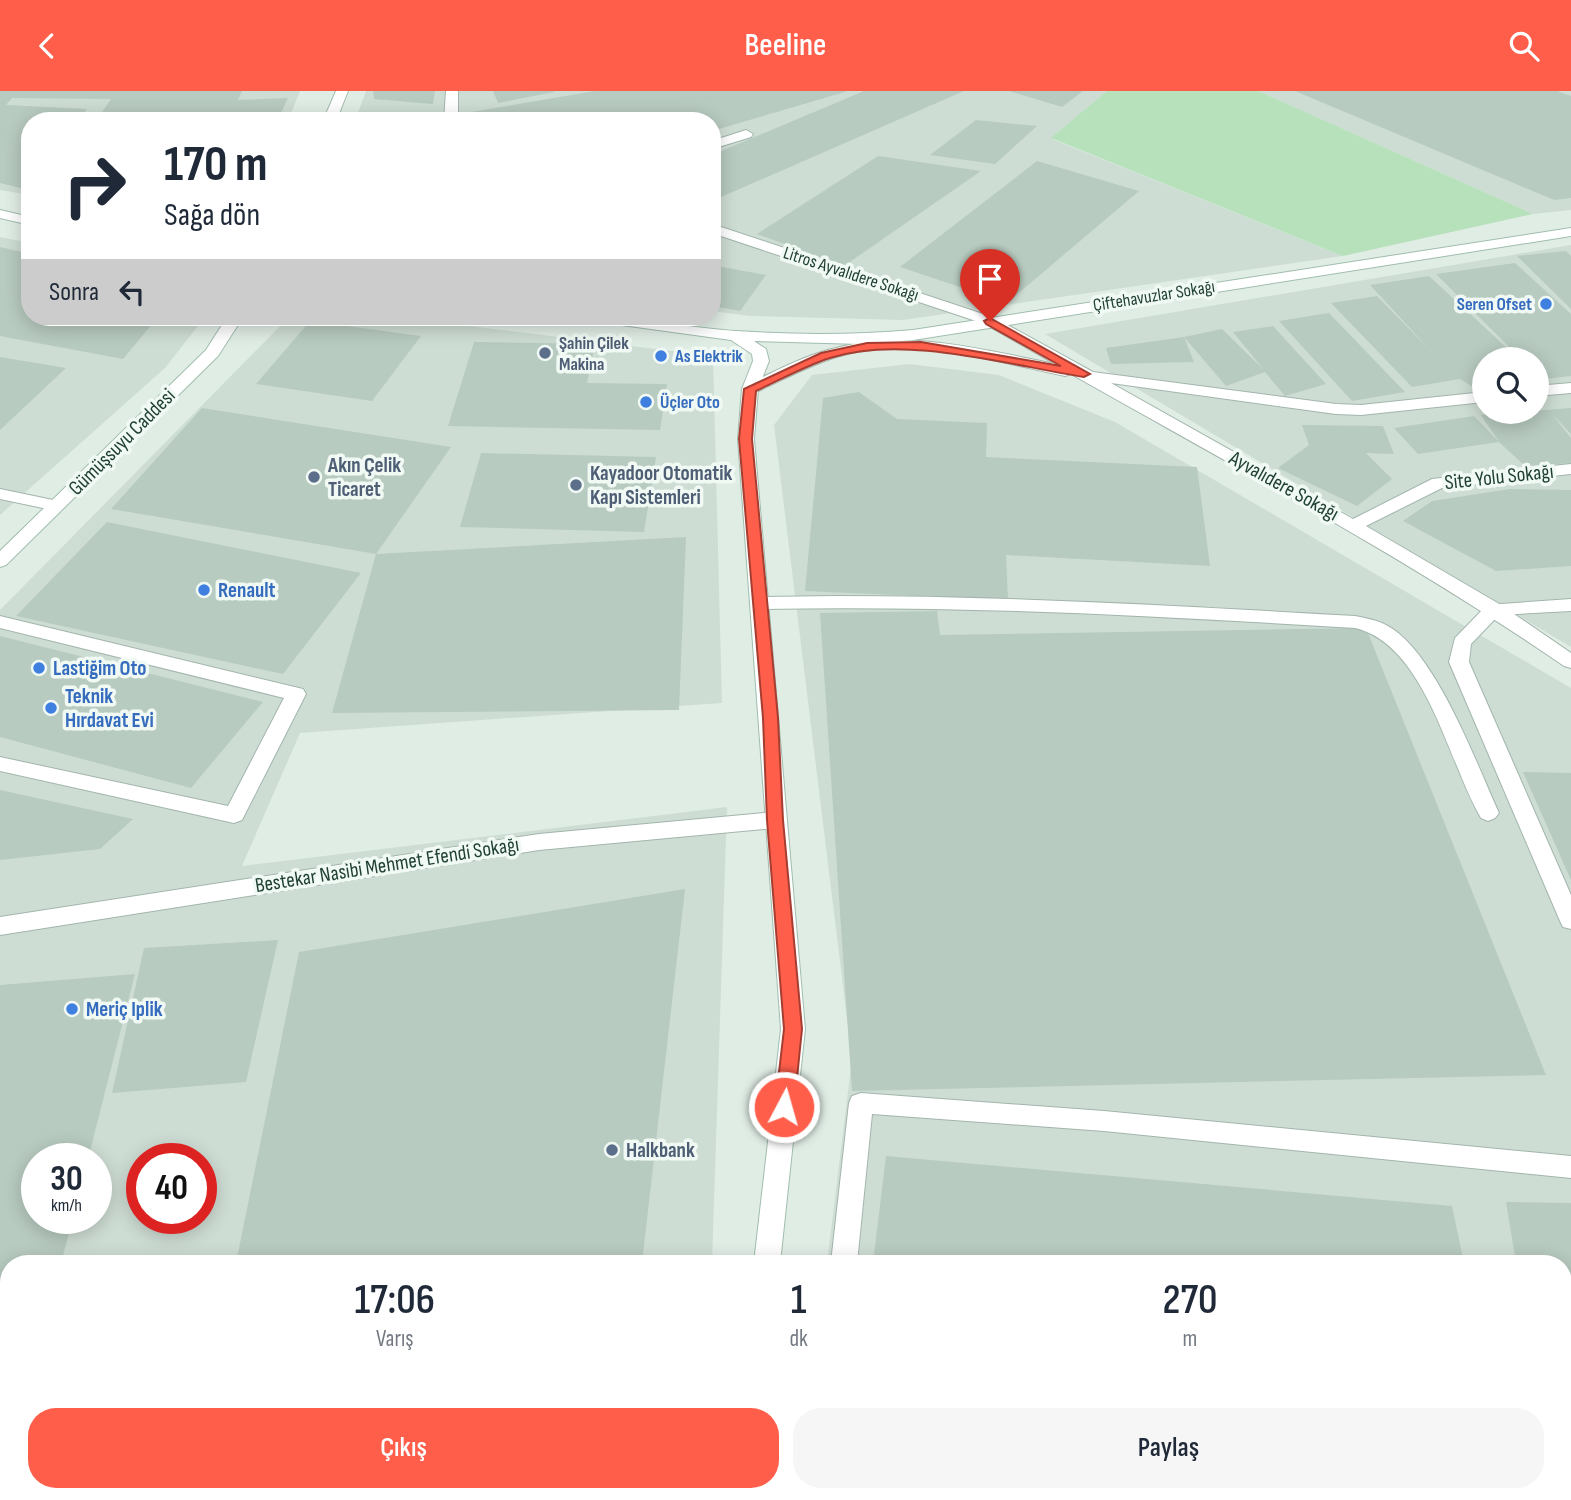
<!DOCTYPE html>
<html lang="tr">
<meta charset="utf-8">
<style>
:root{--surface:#fff;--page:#f6f6f7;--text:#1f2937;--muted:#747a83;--accent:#ff5e4b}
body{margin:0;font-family:"Sofia Sans Condensed",sans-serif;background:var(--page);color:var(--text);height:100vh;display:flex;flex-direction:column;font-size:26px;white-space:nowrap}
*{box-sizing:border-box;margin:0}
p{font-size:23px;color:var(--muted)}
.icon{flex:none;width:38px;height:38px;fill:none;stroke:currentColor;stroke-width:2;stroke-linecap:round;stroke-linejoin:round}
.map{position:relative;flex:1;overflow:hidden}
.side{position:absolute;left:0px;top:1164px;width:1572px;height:247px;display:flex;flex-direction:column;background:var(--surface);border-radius:28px 28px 0 0;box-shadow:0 4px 18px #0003}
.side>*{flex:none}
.top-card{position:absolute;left:21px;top:21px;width:700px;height:214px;border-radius:28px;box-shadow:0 4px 18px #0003;background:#fff;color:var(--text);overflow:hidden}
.fabs{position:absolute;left:1472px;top:256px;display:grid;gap:14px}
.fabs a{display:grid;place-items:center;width:77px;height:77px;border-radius:50%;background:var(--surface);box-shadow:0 4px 18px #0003;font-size:35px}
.speed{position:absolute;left:21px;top:1052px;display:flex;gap:14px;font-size:35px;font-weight:700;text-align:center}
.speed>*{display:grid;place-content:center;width:91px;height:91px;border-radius:50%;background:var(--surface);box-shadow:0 4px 18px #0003;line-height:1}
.speed small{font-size:18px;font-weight:400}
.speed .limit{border:10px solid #d22;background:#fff;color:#111}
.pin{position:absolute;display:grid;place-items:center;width:60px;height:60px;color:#fff;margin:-72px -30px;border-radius:50% 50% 50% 0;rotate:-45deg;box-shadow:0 0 7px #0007}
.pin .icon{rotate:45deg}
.me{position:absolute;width:77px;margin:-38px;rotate:6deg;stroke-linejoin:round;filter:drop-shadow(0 0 5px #0008)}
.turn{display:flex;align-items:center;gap:24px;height:147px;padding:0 28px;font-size:32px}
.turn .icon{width:91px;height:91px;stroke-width:2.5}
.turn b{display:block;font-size:49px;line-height:60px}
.then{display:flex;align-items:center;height:66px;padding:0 28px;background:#0003;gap:14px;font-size:26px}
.eta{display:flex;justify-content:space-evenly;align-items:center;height:119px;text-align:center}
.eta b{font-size:42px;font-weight:600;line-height:49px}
.action{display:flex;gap:14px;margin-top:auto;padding:14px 28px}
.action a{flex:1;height:80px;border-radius:28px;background:var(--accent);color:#fff;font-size:28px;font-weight:600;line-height:80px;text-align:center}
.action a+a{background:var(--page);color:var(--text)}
header{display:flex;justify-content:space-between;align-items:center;height:91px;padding:0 28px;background:var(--accent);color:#fff;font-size:32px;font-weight:600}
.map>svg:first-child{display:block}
.built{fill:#ceddd4;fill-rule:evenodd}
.green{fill:#b6e1bb}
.building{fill:#b8cbc0}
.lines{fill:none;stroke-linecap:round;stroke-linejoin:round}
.lane-casing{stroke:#a2b5ac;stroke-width:2}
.street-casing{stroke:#a2b5ac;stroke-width:2}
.secondary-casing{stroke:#a0bdae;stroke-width:2}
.lane{fill:#fff;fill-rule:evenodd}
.street{fill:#fff;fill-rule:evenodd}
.secondary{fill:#fff;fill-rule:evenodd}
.route{fill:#ff5e4b;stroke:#a63d31;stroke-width:2}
.shop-dot{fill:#3f7fe0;stroke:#f1f9f4;stroke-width:2.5}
.service-dot{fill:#5c6f8a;stroke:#f1f9f4;stroke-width:2.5}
.labels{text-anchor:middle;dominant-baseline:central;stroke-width:7;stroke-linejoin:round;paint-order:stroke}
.far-street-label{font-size:18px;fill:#1e3f32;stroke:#f1f9f4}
.far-shop-label{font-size:18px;font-weight:bold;fill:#366cbe;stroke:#f1f9f4;text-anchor:start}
.far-service-label{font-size:18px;font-weight:bold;fill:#4e5e75;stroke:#f1f9f4;text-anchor:start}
.street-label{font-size:21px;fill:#1e3f32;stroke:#f1f9f4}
.service-label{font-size:21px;font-weight:bold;fill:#4e5e75;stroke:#f1f9f4;text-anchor:start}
.shop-label{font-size:21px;font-weight:bold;fill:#366cbe;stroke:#f1f9f4;text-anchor:start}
</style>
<header><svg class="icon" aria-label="back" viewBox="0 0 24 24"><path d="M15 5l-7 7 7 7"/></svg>Beeline<svg class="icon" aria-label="search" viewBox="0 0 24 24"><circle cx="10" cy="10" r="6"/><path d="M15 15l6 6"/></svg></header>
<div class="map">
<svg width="1571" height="1409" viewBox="0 0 1571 1409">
<rect width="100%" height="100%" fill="#e0ede5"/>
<path class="built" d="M 0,0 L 300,0 L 288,30 L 30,30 L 30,104 L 0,99 Z
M 366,0 L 1107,0 L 1052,48 L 1343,165 L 903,229 L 750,225 L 712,220 L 712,30 L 355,30 Z
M 1258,0 L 1571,0 L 1571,119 L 1533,123 Z
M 0,146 L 30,152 L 30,226 L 205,226 L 165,277 L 0,424 Z
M 1571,154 L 1571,556 L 1045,243 ZM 1484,268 L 1536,268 L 1536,320 L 1484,320 Z
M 289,226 L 395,226 L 713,265 L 722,612 L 300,642 L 242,775 L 727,716 L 712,1172 L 9,1172 L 9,1402 L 669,1402 L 667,1409 L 0,1409 L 0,519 ZM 37,1068 L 96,1068 L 96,1127 L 37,1127 ZM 142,1068 L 201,1068 L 201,1127 L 142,1127 Z
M 909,273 L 999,284 L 1115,331 L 1571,597 L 1571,1409 L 797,1409 L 798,1402 L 1563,1402 L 1563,1172 L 827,1172 L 852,968 L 774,334 L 812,284 Z"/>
<path class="green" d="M 1107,0 L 1258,0 L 1533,123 L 1343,165 L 1051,47 Z"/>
<path class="building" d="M 0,0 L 242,0 L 238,9 L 288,7 L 277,30 L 96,30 L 111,8 L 12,7 L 6,14 L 87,18 L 78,30 L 30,30 L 28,99 L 0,92 Z
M 373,0 L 435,0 L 433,13 L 374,8 Z
M 493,0 L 554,0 L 554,1 L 498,12 Z
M 595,0 L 845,0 L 845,1 L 712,40 L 712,30 L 478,30 L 466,22 Z
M 864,0 L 964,0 L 712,110 L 712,64 Z
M 1009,0 L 1083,0 L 1062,16 Z
M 1295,0 L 1557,0 L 1571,5 L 1571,107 L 1554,109 Z
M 379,26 L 436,26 L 435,30 L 378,30 Z
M 976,29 L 1037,35 L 995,73 L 930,64 Z
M 878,65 L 981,80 L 844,175 L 757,143 Z
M 1037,70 L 1139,100 L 1007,212 L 900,176 Z
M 0,156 L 30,163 L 30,226 L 158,226 L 123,268 L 0,245 Z
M 1566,160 L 1571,165 L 1571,218 L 1517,165 Z
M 1515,172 L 1571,223 L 1571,285 L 1536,289 L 1536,268 L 1521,268 L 1436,183 Z
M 712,174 L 766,184 L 740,220 L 712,215 Z
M 1429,185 L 1519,268 L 1484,268 L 1484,298 L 1478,299 L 1460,288 L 1412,296 L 1331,212 L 1377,205 L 1432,261 L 1370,194 Z
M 1329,222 L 1405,301 L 1352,310 L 1279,230 Z
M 310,230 L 421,245 L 372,310 L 256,293 Z
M 1273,235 L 1326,293 L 1285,305 L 1265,281 L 1226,295 L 1184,246 L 1222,238 L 1264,279 L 1233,241 Z
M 1184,246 L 1194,271 L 1111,273 L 1106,257 Z
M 474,251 L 595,253 L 587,292 L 667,293 L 660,339 L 448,335 Z
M 0,266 L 66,277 L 0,339 Z
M 859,301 L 897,328 L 987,332 L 986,366 L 1197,376 L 1210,475 L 1006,464 L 1008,509 L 805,500 L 823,307 Z
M 202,317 L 451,356 L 376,463 L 686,446 L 679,619 L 332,622 L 376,463 L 111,418 Z
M 1571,317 L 1571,343 L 1552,323 L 1571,347 L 1571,372 L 1525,375 L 1499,351 L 1481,324 Z
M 1474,325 L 1499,351 L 1418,363 L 1394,337 Z
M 1302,334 L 1383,335 L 1394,363 L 1366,362 L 1392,388 L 1357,415 L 1278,377 L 1309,354 Z
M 481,362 L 656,366 L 644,441 L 460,436 Z
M 1510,398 L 1571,399 L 1571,475 L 1496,480 L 1403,430 L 1432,410 Z
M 107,431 L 361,482 L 283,583 L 16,525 Z
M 937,520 L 940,544 L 1366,537 L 1546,984 L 852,1000 L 820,522 Z
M 0,545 L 263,611 L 191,697 L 0,646 Z
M 1523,681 L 1571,682 L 1571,789 Z
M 0,699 L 133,728 L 100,758 L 0,769 Z
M 685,798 L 642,1172 L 236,1172 L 299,861 Z
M 278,849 L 246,991 L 112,1002 L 144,857 Z
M 135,883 L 88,1068 L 37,1068 L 37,1127 L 73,1127 L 61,1172 L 9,1172 L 9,1225 L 0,1225 L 0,894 Z
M 886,1065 L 1452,1115 L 1464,1172 L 873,1172 Z
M 1506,1111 L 1571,1112 L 1571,1409 L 1556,1409 L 1555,1402 L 1563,1402 L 1563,1172 L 1516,1172 Z
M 9,1367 L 9,1402 L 145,1402 L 143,1409 L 0,1409 L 0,1368 Z
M 189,1402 L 616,1402 L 615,1409 L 187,1409 Z
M 842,1402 L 1089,1402 L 1089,1409 L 842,1409 Z
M 1111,1402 L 1241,1402 L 1241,1409 L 1111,1409 Z
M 1280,1402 L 1508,1402 L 1508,1409 L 1280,1409 Z"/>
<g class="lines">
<g class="lane-casing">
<path id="lane" d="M 746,39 L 753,43 L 751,46 L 712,58 L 712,50 Z
M 0,398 L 63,411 L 66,415 L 57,420 L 0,408 Z
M 835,505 C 1008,505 1182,515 1355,525 C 1365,527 1377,529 1386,534 C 1435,559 1476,672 1499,722 L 1495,727 L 1488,730 L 1481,727 C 1448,671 1426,554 1355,537 C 1157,525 959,514 760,518 L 751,512 L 760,506 Z
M 1571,508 L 1571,520 L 1499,524 L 1471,553 L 1469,571 L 1571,804 L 1571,838 L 1563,836 L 1560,830 L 1449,571 L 1455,547 L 1487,514 Z
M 0,525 L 303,598 L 306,603 L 242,729 L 234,732 L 0,680 L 0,666 L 228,715 L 284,607 L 0,537 Z
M 861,1002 L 1104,1020 L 1571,1065 L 1571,1087 L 1104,1040 L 872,1023 L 857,1172 L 831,1172 L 849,1012 L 852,1005 Z
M 805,1402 L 834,1402 L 832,1409 L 802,1409 Z"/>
</g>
<g class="street-casing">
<path id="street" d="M 446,0 L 458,0 L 458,30 L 444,30 Z
M 712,133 L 995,227 L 1093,281 L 1336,313 L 1361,314 L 1484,301 L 1484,311 L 1361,324 L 1336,323 L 1111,292 L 1353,428 L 1432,388 L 1571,373 L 1571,383 L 1442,397 L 1366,435 L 1501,514 L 1571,562 L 1571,577 L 1564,575 C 1407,467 1237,377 1071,283 L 1065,285 C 993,270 913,245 840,265 C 811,273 783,289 756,301 L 744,301 L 742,298 L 744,295 C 772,282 799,267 828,259 C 904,237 980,258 1055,273 L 985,233 L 712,142 Z
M 1571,292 L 1571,302 L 1536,305 L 1536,295 Z
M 775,721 L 783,724 L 786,729 L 783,734 L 775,737 L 539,759 L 0,844 L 0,826 L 539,743 Z
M 0,1286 L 9,1286 L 9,1312 L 0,1312 Z"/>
</g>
<g class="secondary-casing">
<path id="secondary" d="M 336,0 L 348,0 L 336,30 L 323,30 Z
M 0,119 L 30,126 L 30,134 L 0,127 Z
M 1571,137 L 1571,145 L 913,249 L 861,253 L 754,250 L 766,258 L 769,270 L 758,298 L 754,348 L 805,938 L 780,1172 L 754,1172 L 781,938 L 738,348 L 742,298 L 753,270 L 752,263 L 731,249 L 600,231 L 592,226 C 641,226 688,237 736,240 C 795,244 854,244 913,239 Z
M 227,226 L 243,226 L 218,265 L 6,474 L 0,476 L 0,460 L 206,259 Z
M 727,1402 L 756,1402 L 754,1409 L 724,1409 Z"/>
</g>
<use href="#lane" class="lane"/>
<use href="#street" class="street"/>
<use href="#secondary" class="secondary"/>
</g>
<path class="route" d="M 990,227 L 1090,283 L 1084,286 C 1008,274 903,243 830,267 C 805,275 780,289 756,300 L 752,348 L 778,627 L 783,729 L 802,938 L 794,1016 L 791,1022 L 784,1024 L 778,1022 L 775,1016 L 784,938 L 767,729 L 763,627 L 739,348 L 744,298 L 821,262 L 867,252 L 921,251 L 1061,275 L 986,233 L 984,230 Z"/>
<g class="shop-dot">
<circle cx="1546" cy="213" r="7"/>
<circle cx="661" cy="265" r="7"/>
<circle cx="646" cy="311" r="7"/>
<circle cx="204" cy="499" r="7"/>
<circle cx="39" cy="577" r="7"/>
<circle cx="51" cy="617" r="7"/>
<circle cx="72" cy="918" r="7"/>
</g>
<g class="service-dot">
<circle cx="545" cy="262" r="7"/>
<circle cx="314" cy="386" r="7"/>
<circle cx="576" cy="394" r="7"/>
<circle cx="612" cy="1059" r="7"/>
</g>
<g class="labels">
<g class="far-street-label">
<text transform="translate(851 183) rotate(18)">Litros Ayvalıdere Sokağı</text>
<text transform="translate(1154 205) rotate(-9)">Çiftehavuzlar Sokağı</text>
</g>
<g class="far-shop-label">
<text x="1532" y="213" text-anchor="end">Seren Ofset</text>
<text x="675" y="265">As Elektrik</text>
<text x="660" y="311">Üçler Oto</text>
</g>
<g class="far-service-label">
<text x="559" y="252">Şahin Çilek<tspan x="559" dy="21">Makina</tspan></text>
</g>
<g class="street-label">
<text transform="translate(122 351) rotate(-45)">Gümüşsuyu Caddesi</text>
<text transform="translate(1499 386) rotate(-6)">Site Yolu Sokağı</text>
<text transform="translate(1284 395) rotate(29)">Ayvalıdere Sokağı</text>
<text transform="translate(387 774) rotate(-9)">Bestekar Nasibi Mehmet Efendi Sokağı</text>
</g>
<g class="service-label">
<text x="328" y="374">Akın Çelik<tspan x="328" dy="24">Ticaret</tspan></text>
<text x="590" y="382">Kayadoor Otomatik<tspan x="590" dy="24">Kapı Sistemleri</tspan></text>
<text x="626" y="1059">Halkbank</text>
</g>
<g class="shop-label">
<text x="218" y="499">Renault</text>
<text x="53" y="577">Lastiğim Oto</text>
<text x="65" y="605">Teknik<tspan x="65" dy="24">Hırdavat Evi</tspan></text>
<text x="86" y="918">Meriç Iplik</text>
</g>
</g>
</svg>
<div class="fabs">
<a><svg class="icon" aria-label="search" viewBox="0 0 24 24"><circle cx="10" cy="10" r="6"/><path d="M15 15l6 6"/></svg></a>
</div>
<div class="speed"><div>30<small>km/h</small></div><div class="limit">40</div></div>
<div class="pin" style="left:990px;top:230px;background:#d93025"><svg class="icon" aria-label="arrive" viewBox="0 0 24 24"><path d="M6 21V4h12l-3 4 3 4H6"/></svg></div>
<svg class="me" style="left:784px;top:1016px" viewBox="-20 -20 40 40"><circle r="17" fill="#ff5e4b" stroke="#fff" stroke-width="3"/><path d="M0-11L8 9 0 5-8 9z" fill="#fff"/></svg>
<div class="top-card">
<div class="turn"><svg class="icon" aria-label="right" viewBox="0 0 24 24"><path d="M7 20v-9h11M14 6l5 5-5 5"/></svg><div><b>170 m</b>Sağa dön</div></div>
<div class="then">Sonra<svg class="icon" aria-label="left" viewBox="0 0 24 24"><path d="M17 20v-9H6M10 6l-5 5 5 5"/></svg></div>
</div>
<section class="side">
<div class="eta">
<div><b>17:06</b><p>Varış</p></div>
<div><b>1</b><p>dk</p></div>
<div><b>270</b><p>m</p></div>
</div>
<div class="action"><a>Çıkış</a><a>Paylaş</a></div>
</section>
</div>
